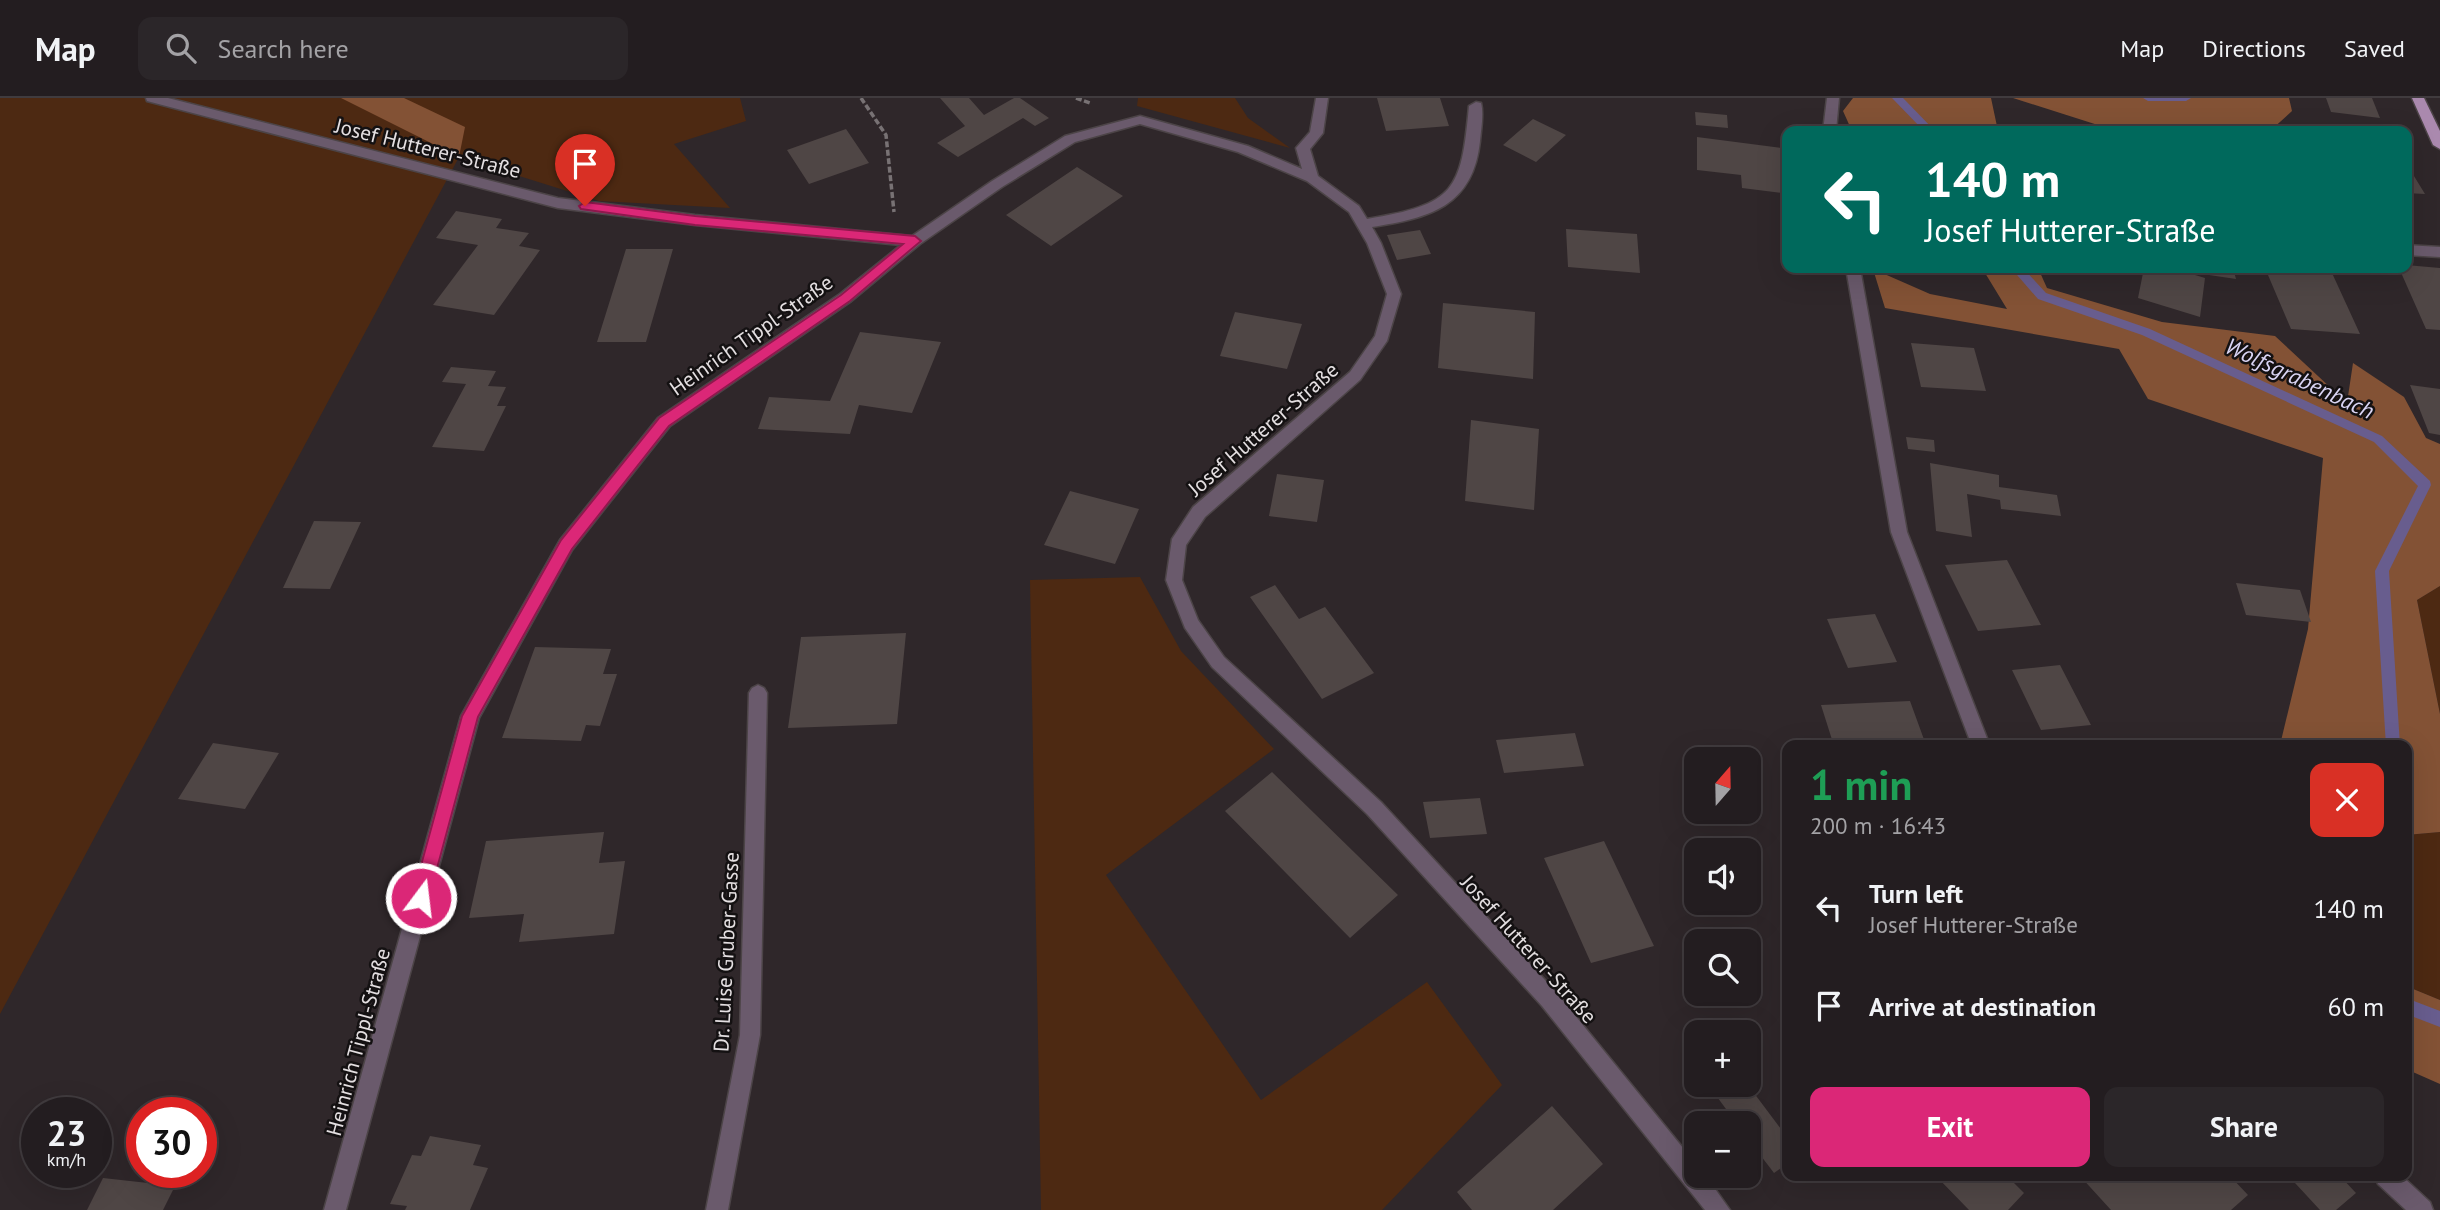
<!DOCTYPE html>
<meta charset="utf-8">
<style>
:root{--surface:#231d20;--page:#2b2629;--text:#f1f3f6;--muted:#a3a2a5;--line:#403b3e;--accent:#db2777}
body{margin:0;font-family:"PT Sans",sans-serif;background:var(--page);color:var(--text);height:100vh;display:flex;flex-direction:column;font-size:26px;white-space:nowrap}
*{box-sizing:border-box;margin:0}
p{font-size:23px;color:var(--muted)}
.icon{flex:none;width:38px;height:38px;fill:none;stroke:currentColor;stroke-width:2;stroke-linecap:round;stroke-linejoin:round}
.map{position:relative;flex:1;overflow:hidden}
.details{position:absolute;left:1782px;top:642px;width:630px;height:441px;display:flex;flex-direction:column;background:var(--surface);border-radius:14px;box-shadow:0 7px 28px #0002,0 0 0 2px var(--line)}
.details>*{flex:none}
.top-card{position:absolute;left:1782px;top:28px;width:630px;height:147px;border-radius:14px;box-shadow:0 7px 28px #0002,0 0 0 2px var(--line);background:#00695c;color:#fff;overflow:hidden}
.needle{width:46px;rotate:20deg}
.fabs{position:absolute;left:1684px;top:649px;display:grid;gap:14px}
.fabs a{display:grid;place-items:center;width:77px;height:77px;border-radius:14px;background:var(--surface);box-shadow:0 7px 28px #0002,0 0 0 2px var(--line);font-size:35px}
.speed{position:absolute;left:21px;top:999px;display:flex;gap:14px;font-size:35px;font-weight:700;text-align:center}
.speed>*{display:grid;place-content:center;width:91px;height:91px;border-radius:50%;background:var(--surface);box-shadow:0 7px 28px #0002,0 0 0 2px var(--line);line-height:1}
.speed small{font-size:18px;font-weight:400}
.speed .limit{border:10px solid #d22;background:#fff;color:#111}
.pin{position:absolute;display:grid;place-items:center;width:60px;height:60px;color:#fff;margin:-72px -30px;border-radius:50% 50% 50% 0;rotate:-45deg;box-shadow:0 0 7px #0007}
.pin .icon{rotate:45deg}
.me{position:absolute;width:77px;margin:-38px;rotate:15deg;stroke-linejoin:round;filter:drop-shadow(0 0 5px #0008)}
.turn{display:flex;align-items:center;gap:24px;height:147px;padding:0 28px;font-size:32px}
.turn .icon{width:91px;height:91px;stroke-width:2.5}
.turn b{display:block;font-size:49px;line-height:60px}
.round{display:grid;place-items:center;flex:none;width:74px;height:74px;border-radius:14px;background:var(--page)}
.headline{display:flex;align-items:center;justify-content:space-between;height:119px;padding:0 28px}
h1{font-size:42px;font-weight:700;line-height:52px;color:#1e9e55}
.button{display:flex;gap:14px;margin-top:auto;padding:14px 28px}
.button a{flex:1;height:80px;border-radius:14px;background:var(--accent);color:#fff;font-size:28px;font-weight:700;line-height:80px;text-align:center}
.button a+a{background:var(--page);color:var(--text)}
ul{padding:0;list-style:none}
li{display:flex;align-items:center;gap:21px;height:98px;padding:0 28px}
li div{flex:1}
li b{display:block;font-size:26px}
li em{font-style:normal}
header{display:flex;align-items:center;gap:42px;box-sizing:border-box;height:98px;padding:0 35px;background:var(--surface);border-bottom:2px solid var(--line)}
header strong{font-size:33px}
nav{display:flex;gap:38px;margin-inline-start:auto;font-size:24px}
.search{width:490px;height:63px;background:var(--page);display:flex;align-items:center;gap:18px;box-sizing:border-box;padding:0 24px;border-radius:14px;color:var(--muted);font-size:26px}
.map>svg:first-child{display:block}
.green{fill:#4d2912}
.forest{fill:#835235}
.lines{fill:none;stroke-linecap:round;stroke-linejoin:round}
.stream{fill:#685d8e;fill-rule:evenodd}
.building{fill:#4f4645}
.minor-casing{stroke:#4c4447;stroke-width:3}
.major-casing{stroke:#4c4447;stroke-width:3}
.path{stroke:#787274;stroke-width:3.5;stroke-dasharray:6 2.5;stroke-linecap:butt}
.minor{fill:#6a5a6c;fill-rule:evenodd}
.major{fill:#aa89ae;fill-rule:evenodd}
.route{fill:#db2777;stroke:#8e194d;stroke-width:2}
.labels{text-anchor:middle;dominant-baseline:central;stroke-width:5;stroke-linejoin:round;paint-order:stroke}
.street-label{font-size:21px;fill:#e4dfe1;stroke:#141112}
.water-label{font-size:23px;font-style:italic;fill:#d9d4f3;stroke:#141112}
</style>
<header>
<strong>Map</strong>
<div class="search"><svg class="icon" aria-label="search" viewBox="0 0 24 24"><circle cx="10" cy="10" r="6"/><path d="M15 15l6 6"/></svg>Search here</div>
<nav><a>Map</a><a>Directions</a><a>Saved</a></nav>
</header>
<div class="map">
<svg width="2440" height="1112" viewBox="0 0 2440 1112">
<rect width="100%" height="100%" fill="#2f272a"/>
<path class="green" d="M 0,0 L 740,0 L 746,23 L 674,46 L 730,110 L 599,103 L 459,59 L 0,916 Z
M 1138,0 L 1235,0 L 1248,20 L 1290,50 L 1137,8 Z
M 1140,479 L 1181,553 L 1274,651 L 1106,777 L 1261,1002 L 1427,884 L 1502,987 L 1382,1112 L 1041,1112 L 1030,482 Z
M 2440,488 L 2440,616 L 2417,502 Z
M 2440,734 L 2440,902 L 2406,888 L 2406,737 Z"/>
<path class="forest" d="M 341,0 L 404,0 L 465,29 L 459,59 Z
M 1853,0 L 1991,0 L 1998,33 L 1852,33 L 1843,13 Z
M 2013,0 L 2289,0 L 2292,13 L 2270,33 L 2131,33 L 2101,28 Z
M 1982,170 L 2038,170 L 2047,190 L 2162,224 L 2275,238 L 2347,305 L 2353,265 L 2404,299 L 2426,340 L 2440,346 L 2440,488 L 2417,502 L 2440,616 L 2440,734 L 2406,737 L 2406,648 L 2280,647 L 2308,531 L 2323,360 L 2148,301 L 2119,251 L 1885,210 L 1873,171 L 1930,196 L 2007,211 Z
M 2406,888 L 2440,902 L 2440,986 L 2406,971 Z"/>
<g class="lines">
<path class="stream" d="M 1892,0 L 1903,0 L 1935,33 L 1924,33 Z
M 2143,0 L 2191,0 L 2186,3 L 2148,3 Z
M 2011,170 L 2023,170 L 2046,195 L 2150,231 L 2382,338 L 2430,383 L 2431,387 L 2389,473 L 2400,648 L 2386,648 L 2375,473 L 2418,388 L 2374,344 L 2142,237 L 2038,201 Z
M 2406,900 L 2440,913 L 2440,929 L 2406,916 Z"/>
</g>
<path class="building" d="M 940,0 L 969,0 L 984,17 L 1014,0 L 1020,0 L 1049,20 L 1035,28 L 1023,20 L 958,59 L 937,45 L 965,28 Z
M 1377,0 L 1440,0 L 1449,28 L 1386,33 Z
M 2326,0 L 2372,0 L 2380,20 L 2331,14 Z
M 1695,14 L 1727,17 L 1728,30 L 1696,27 Z
M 1533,21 L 1566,37 L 1536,64 L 1503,47 Z
M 846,31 L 869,65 L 809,86 L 787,52 Z
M 1697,39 L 1781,50 L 1783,95 L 1742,90 L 1741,77 L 1697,72 Z
M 2406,65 L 2425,96 L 2406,95 Z
M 1077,69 L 1123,98 L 1051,148 L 1006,117 Z
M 456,113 L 502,121 L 496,130 L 529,135 L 519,148 L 540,152 L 494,217 L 433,207 L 478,147 L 436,140 Z
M 1566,131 L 1637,136 L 1640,175 L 1568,169 Z
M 1420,132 L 1431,156 L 1397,162 L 1387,137 Z
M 626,151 L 673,151 L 646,244 L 597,244 Z
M 2406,167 L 2440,170 L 2440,232 L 2426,231 L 2399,170 L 2406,170 Z
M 2144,170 L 2172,170 L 2205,180 L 2200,219 L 2138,200 Z
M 2207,170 L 2233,170 L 2236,181 L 2209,177 Z
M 2265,170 L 2332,175 L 2360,236 L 2291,231 Z
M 1443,205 L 1535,214 L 1533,281 L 1438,270 Z
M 1235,214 L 1302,226 L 1287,271 L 1220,258 Z
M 860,234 L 941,244 L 912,315 L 859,307 L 850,336 L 758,331 L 769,299 L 830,303 Z
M 1911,245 L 1974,250 L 1986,293 L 1921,289 Z
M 451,269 L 496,273 L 488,288 L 506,289 L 497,308 L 506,308 L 484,353 L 432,349 L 466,286 L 442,284 Z
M 2410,287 L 2440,291 L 2440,337 L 2429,335 Z
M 1471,322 L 1539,331 L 1534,412 L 1465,403 Z
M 1906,339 L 1934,342 L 1935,354 L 1908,351 Z
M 1930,365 L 1999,377 L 1999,389 L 2057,397 L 2061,418 L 2001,411 L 2000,402 L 1967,396 L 1972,439 L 1936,433 Z
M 1277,376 L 1324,382 L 1317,424 L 1269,418 Z
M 1070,393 L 1139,411 L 1115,466 L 1044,447 Z
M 314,423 L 361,424 L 330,491 L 283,490 Z
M 2007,462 L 2041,527 L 1978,533 L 1945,467 Z
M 2236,485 L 2300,492 L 2311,524 L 2246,517 Z
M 1275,487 L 1299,521 L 1325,509 L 1374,575 L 1322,601 L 1250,499 Z
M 1875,516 L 1897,564 L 1848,570 L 1827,521 Z
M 906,535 L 897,626 L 788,630 L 801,539 Z
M 535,549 L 611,551 L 603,576 L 617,576 L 600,628 L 586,627 L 581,643 L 502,640 Z
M 2060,567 L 2091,627 L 2041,632 L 2012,572 Z
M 1910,603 L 1926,647 L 1834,648 L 1821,607 Z
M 1575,635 L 1584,668 L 1504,675 L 1496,642 Z
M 213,645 L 279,655 L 245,711 L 178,701 Z
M 1272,674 L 1398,797 L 1350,840 L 1225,713 Z
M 1480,700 L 1487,736 L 1430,740 L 1423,704 Z
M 604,734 L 599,765 L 625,763 L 614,836 L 519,844 L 524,816 L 469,820 L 486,743 Z
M 1604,743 L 1654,848 L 1591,865 L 1544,760 Z
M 1721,987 L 1748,987 L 1787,1039 L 1787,1066 L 1774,1075 L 1748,1041 L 1748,1026 L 1737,1026 L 1712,992 Z
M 1552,1008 L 1603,1066 L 1553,1112 L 1472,1112 L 1457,1094 Z
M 430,1038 L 481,1047 L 473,1067 L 488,1070 L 470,1112 L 405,1112 L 407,1108 L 390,1106 L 412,1057 L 421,1058 Z
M 1936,1078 L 2007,1078 L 2024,1095 L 2008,1112 L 1969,1112 Z
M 2080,1078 L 2230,1078 L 2248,1097 L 2231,1112 L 2111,1112 Z
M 2304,1078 L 2340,1078 L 2356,1095 L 2336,1112 L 2320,1112 L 2295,1085 Z
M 103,1080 L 175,1088 L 163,1112 L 87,1112 Z"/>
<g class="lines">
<g class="minor-casing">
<path id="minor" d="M 146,0 L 168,0 L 558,100 L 695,117 L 912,138 L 992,83 L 1065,38 L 1140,18 L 1248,48 L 1302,71 L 1296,50 L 1310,34 L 1316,0 L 1328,0 L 1323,35 L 1310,51 L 1318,78 L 1359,108 L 1367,121 C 1455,106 1461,94 1469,8 L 1476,4 L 1481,5 C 1484,16 1481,31 1480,43 C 1473,109 1429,120 1372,129 L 1381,145 L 1401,196 L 1387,243 L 1360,282 L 1205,419 L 1186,447 L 1182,482 L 1198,522 L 1224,559 L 1381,704 L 1556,894 L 1696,1066 L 1696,1078 L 1706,1078 L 1730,1112 L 1705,1112 L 1542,908 L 1367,716 L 1212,569 L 1185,530 L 1166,482 L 1172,441 L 1193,409 L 1350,274 L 1375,238 L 1387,196 L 1367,145 L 1349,114 L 1307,83 L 1238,54 L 1140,26 L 1075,44 L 1002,89 L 920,146 L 850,204 L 670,328 L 572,452 L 479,620 L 346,1112 L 324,1112 L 461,618 L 560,442 L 658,320 L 840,196 L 901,147 L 695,127 L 558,110 L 147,3 Z
M 1827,0 L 1839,0 L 1836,33 L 1823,33 Z
M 2406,147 L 2440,149 L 2440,159 L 2406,157 Z
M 1846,170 L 1860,170 L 1907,434 L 1990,648 L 1972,648 L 1891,434 Z
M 758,587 L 764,590 L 767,595 L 760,937 L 728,1112 L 706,1112 L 740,937 L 749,595 L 752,590 Z
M 2375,1078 L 2402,1078 L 2430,1104 L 2433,1112 L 2406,1112 L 2378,1086 Z"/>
</g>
<g class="major-casing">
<path id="major" d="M 2412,0 L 2424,0 L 2440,33 L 2440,51 L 2433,47 Z"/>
</g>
<path class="path" d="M 861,0 L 886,37 L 894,114
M 1076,0 L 1090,5"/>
<use href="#minor" class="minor"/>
<use href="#major" class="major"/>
</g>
<path class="route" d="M 585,104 L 695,118 L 915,138 L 921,143 L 850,203 L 669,328 L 572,451 L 478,619 L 429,800 L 427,806 L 421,808 L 414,806 L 412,800 L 462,618 L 561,442 L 659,320 L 841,197 L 903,146 L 695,127 L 581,111 L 579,108 Z"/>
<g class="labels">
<g class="street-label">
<text transform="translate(428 50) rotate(14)">Josef Hutterer-Straße</text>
<text transform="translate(751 237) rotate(-35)">Heinrich Tippl-Straße</text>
<text transform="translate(1263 331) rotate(-41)">Josef Hutterer-Straße</text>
<text transform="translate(1529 851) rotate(48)">Josef Hutterer-Straße</text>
<text transform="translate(726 854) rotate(-87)">Dr. Luise Gruber-Gasse</text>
<text transform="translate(358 944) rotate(-75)">Heinrich Tippl-Straße</text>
</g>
<g class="water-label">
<text transform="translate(2300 280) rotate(25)">Wolfsgrabenbach</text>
</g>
</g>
</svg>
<div class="fabs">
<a><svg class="needle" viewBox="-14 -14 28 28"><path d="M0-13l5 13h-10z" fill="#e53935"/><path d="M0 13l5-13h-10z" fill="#a3a2a5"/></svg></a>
<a><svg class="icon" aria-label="sound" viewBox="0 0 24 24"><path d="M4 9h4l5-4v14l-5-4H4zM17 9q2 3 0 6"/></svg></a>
<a><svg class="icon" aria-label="search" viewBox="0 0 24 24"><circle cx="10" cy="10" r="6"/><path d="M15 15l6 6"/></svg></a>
<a>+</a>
<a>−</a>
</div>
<div class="speed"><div>23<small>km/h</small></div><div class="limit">30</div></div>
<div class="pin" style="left:585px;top:108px;background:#d93025"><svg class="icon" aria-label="arrive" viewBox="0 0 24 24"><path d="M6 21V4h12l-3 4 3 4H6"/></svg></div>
<svg class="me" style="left:421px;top:800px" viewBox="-20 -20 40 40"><circle r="17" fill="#db2777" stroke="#fff" stroke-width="3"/><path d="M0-11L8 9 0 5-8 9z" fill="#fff"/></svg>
<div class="top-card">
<div class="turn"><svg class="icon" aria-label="left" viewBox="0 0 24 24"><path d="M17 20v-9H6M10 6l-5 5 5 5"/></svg><div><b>140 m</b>Josef Hutterer-Straße</div></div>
</div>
<section class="details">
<div class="headline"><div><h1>1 min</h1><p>200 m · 16:43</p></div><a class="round" style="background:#d93025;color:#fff"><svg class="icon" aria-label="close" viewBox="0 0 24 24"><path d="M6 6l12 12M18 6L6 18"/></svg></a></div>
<ul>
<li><svg class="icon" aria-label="left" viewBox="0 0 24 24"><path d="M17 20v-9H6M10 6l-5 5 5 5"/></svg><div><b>Turn left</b><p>Josef Hutterer-Straße</p></div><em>140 m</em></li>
<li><svg class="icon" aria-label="arrive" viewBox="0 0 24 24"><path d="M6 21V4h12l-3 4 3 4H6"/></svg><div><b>Arrive at destination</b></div><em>60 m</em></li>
</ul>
<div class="button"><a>Exit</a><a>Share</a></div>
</section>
</div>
